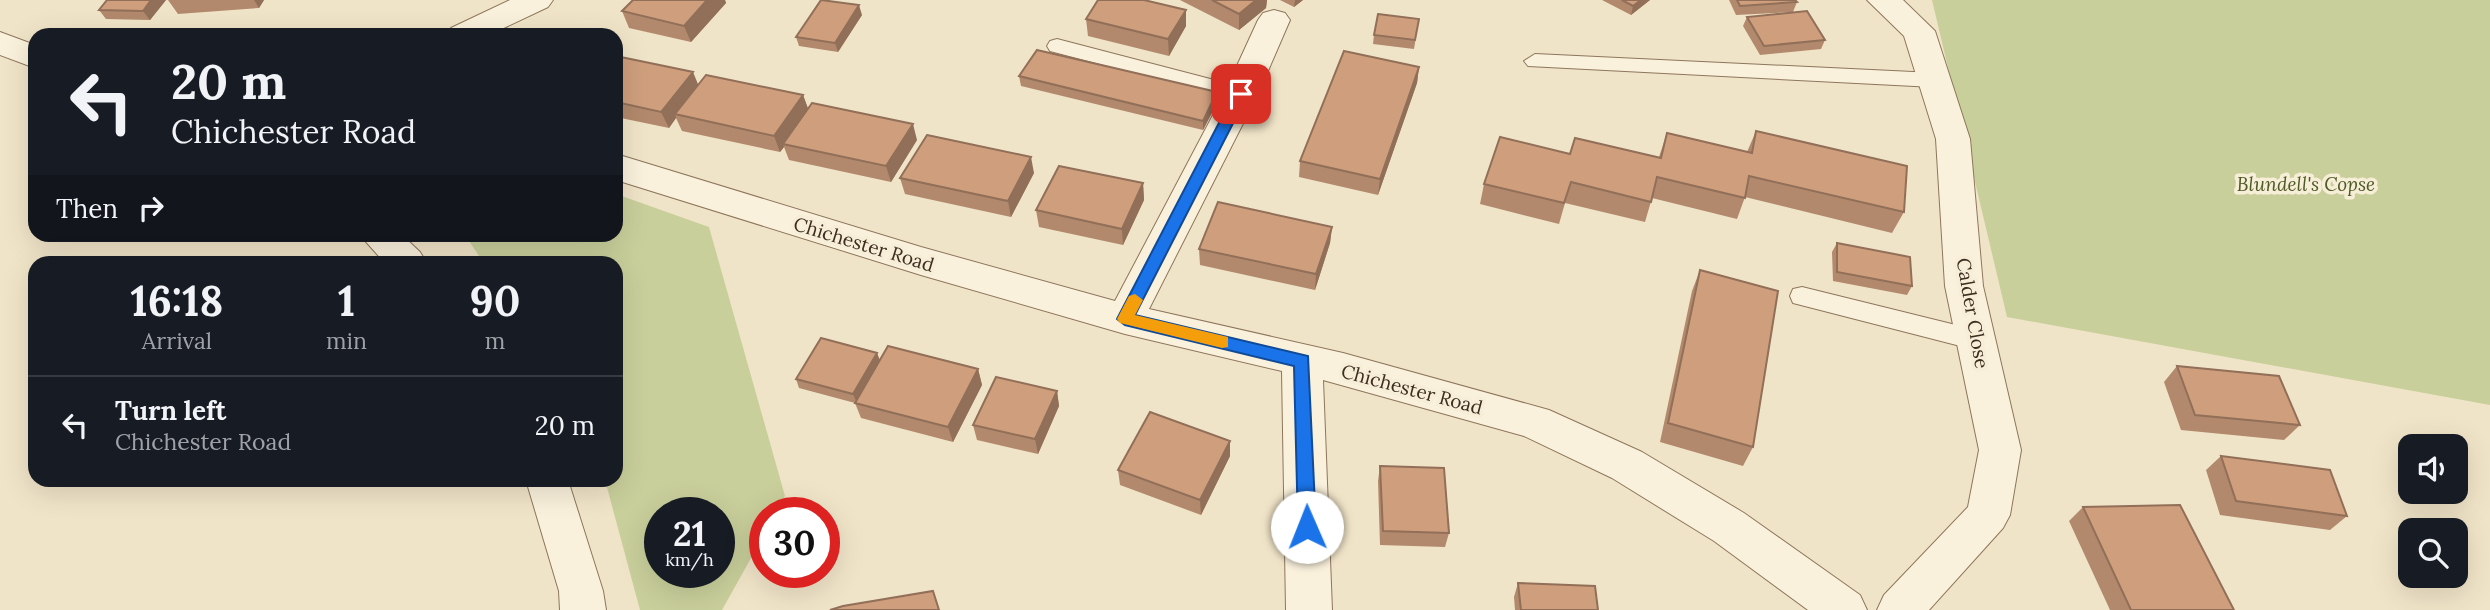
<!DOCTYPE html>
<style>
:root{--surface:#171b24;--page:#20242c;--text:#f1f3f6;--muted:#9ea1a6;--line:#363941}
body{margin:0;font-family:Lora,serif;background:var(--page);color:var(--text);height:100vh;display:flex;flex-direction:column;font-size:26px;white-space:nowrap}
*{box-sizing:border-box;margin:0}
p{font-size:23px;color:var(--muted)}
.icon{flex:none;width:38px;height:38px;fill:none;stroke:currentColor;stroke-width:2;stroke-linecap:round;stroke-linejoin:round}
.map{position:relative;flex:1;overflow:hidden}
.sheet{position:absolute;left:28px;top:256px;width:595px;height:231px;display:flex;flex-direction:column;background:var(--surface);border-radius:21px;box-shadow:0 7px 28px #0002}
.sheet>*{flex:none}
.guide{position:absolute;left:28px;top:28px;width:595px;height:214px;border-radius:21px;box-shadow:0 7px 28px #0002;background:#171b24;color:var(--text);overflow:hidden}
.controls{position:absolute;left:2398px;top:434px;display:grid;gap:14px}
.controls a{display:grid;place-items:center;width:70px;height:70px;border-radius:14px;background:var(--surface);box-shadow:0 7px 28px #0002;font-size:35px}
.speed{position:absolute;left:644px;top:497px;display:flex;gap:14px;font-size:35px;font-weight:700;text-align:center}
.speed>*{display:grid;place-content:center;width:91px;height:91px;border-radius:50%;background:var(--surface);box-shadow:0 7px 28px #0002;line-height:1}
.speed small{font-size:18px;font-weight:400}
.speed .limit{border:10px solid #d22;background:#fff;color:#111}
.pin{position:absolute;display:grid;place-items:center;width:60px;height:60px;color:#fff;margin:-30px;border-radius:14px;box-shadow:0 4px 10px #0006}
.me{position:absolute;width:77px;margin:-38px;rotate:359deg;stroke-linejoin:round;filter:drop-shadow(0 0 5px #0008)}
.turn{display:flex;align-items:center;gap:24px;height:147px;padding:0 28px;font-size:32px}
.turn .icon{width:91px;height:91px;stroke-width:2.5}
.turn b{display:block;font-size:49px;line-height:60px}
.then{display:flex;align-items:center;height:66px;padding:0 28px;background:#0003;gap:14px;font-size:26px}
.eta{display:flex;justify-content:space-evenly;align-items:center;height:119px;text-align:center}
.eta b{font-size:42px;font-weight:800;line-height:49px}
ul{padding:0;list-style:none}
li{display:flex;align-items:center;gap:21px;height:98px;padding:0 28px;border-top:2px solid var(--line)}
li div{flex:1}
li b{display:block;font-size:26px}
li em{font-style:normal}
.map>svg:first-child{display:block}
.green{fill:#c9cf9b;fill-rule:evenodd}
.lines{fill:none;stroke-linecap:round;stroke-linejoin:round}
.service-casing{stroke:#8d765c;stroke-width:2}
.minor-casing{stroke:#8d765c;stroke-width:2}
.tertiary-casing{stroke:#8d765c;stroke-width:2}
.service{fill:#faf1dc;fill-rule:evenodd}
.minor{fill:#faf1dc;fill-rule:evenodd}
.tertiary{fill:#faf1dc;fill-rule:evenodd}
.wall{fill:#b2896c}
.shaded-wall{fill:#916f58}
.building{fill:#cf9f7d;stroke:#916f58;stroke-width:2}
.route{fill:#1a73e8;stroke:#114b97;stroke-width:2}
.slow{fill:#f59e0b}
.labels{text-anchor:middle;dominant-baseline:central;stroke-width:7;stroke-linejoin:round;paint-order:stroke}
.park-label{font-size:19px;font-style:italic;fill:#4d5a26;stroke:#f7eed8}
.street-label{font-size:19px;fill:#3d2e20;stroke:#f7eed8}
</style>
<div class="map">
<svg width="2490" height="610" viewBox="0 0 2490 610">
<rect width="100%" height="100%" fill="#f0e4c8"/>
<path class="green" d="M 1932,0 L 2490,0 L 2490,405 L 2007,317 Z
M 616,194 L 709,227 L 785,496 L 776,513 L 765,513 L 765,533 L 722,610 L 640,610 L 605,480 L 616,480 L 616,262 L 483,262 L 465,235 L 616,234 ZM 660,513 L 719,513 L 719,572 L 660,572 Z"/>
<g class="lines">
<g class="service-casing">
<path id="service" d="M 1057,39 L 1241,87 L 1249,89 L 1252,94 L 1249,99 L 1241,101 L 1050,51 L 1047,46 L 1050,41 Z
M 1535,54 L 1934,73 L 1942,75 L 1945,80 L 1942,85 L 1934,87 L 1528,66 L 1524,61 Z
M 1802,287 L 1976,330 L 1985,333 L 1989,340 L 1985,347 L 1976,350 L 1793,303 L 1790,296 L 1793,289 Z"/>
</g>
<g class="minor-casing">
<path id="minor" d="M 1867,0 L 1903,0 L 1935,31 L 1970,139 L 1983,286 L 2021,450 L 2010,515 L 2003,528 L 1929,610 L 1877,610 L 1884,595 L 1968,507 L 1979,450 L 1945,286 L 1936,139 L 1904,36 Z
M 1274,10 L 1285,13 L 1290,20 L 1258,94 L 1149,309 L 1343,353 L 1549,410 L 1642,452 L 1744,513 L 1860,595 L 1867,610 L 1808,610 L 1714,541 L 1612,478 L 1524,436 L 1323,380 L 1332,610 L 1286,610 L 1282,371 L 1125,334 L 921,275 L 616,180 L 616,154 L 921,247 L 1115,301 L 1224,94 L 1258,20 L 1263,13 Z"/>
</g>
<g class="tertiary-casing">
<path id="tertiary" d="M 510,0 L 553,0 L 548,7 L 489,35 L 446,35 L 451,28 Z
M 0,32 L 35,45 L 35,68 L 0,55 Z
M 359,234 L 401,234 L 420,252 L 426,262 L 384,262 Z
M 526,480 L 568,480 L 603,591 L 606,610 L 560,610 L 559,591 Z"/>
</g>
<use href="#service" class="service"/>
<use href="#minor" class="minor"/>
<use href="#tertiary" class="tertiary"/>
</g>
<path class="wall" d="M 166,0 L 150,20 L 106,19 L 99,10 Z
M 168,0 L 264,0 L 259,8 L 178,14 Z
M 633,0 L 725,0 L 726,3 L 691,42 L 629,28 L 622,11 Z
M 1180,0 L 1267,0 L 1266,8 L 1239,30 Z
M 1280,0 L 1303,0 L 1294,7 Z
M 1602,0 L 1650,0 L 1631,15 Z
M 1729,0 L 1795,0 L 1797,2 L 1793,12 L 1736,15 Z
M 1186,10 L 1186,26 L 1169,56 L 1088,36 L 1086,19 Z
M 862,15 L 838,52 L 799,46 L 796,37 Z
M 1747,17 L 1825,40 L 1821,49 L 1760,55 L 1743,26 Z
M 1419,19 L 1414,49 L 1373,44 L 1374,35 Z
M 616,56 L 698,85 L 803,95 L 808,109 L 917,140 L 891,182 L 789,160 L 784,147 L 780,152 L 682,131 L 676,118 L 669,128 L 616,117 Z
M 1419,67 L 1417,83 L 1378,195 L 1299,177 L 1300,161 Z
M 1019,76 L 1217,92 L 1218,101 L 1203,130 L 1021,86 Z
M 1756,131 L 1904,212 L 1892,233 L 1745,197 L 1737,219 L 1652,198 L 1645,222 L 1565,203 L 1559,224 L 1480,204 L 1484,184 L 1570,154 L 1659,157 L 1667,133 L 1747,152 Z
M 1034,173 L 1011,217 L 905,194 L 900,178 Z
M 1143,183 L 1144,200 L 1123,245 L 1039,227 L 1036,210 Z
M 1332,227 L 1330,243 L 1315,290 L 1200,265 L 1199,249 Z
M 1837,243 L 1912,286 L 1907,295 L 1833,281 L 1832,252 Z
M 1700,270 L 1753,447 L 1743,466 L 1660,442 L 1692,291 Z
M 877,353 L 880,360 L 978,369 L 982,385 L 953,442 L 861,418 L 855,403 L 799,388 L 796,379 Z
M 2177,366 L 2300,425 L 2284,440 L 2181,430 L 2164,382 Z
M 1057,391 L 1059,406 L 1038,454 L 977,440 L 973,425 Z
M 1230,441 L 1230,456 L 1201,515 L 1120,485 L 1118,470 Z
M 2221,456 L 2347,516 L 2330,530 L 2220,515 L 2206,470 Z
M 1380,466 L 1449,533 L 1445,547 L 1380,545 L 1378,481 Z
M 2083,507 L 2234,610 L 2110,610 L 2069,521 Z
M 1518,583 L 1598,610 L 1515,610 L 1514,597 Z"/>
<path class="shaded-wall" d="M 151,0 L 166,0 L 150,20 L 143,11 Z
M 254,0 L 264,0 L 259,8 Z
M 707,0 L 725,0 L 726,3 L 691,42 L 684,26 Z
M 1256,0 L 1267,0 L 1266,8 L 1239,30 L 1239,14 Z
M 1295,0 L 1303,0 L 1294,7 Z
M 1641,0 L 1650,0 L 1631,15 L 1633,6 Z
M 859,5 L 862,15 L 838,52 L 835,43 Z
M 1186,10 L 1186,26 L 1169,56 L 1168,39 Z
M 1419,67 L 1417,83 L 1378,195 L 1380,179 Z
M 693,72 L 700,89 L 675,114 L 676,118 L 669,128 L 661,112 Z
M 1217,92 L 1218,101 L 1203,130 L 1203,121 Z
M 803,95 L 809,111 L 783,144 L 784,147 L 780,152 L 774,136 Z
M 913,124 L 917,140 L 891,182 L 886,166 Z
M 1031,157 L 1034,173 L 1011,217 L 1008,201 Z
M 1143,183 L 1144,200 L 1123,245 L 1122,229 Z
M 1332,227 L 1330,243 L 1315,290 L 1316,274 Z
M 877,353 L 880,362 L 857,403 L 853,394 Z
M 978,369 L 982,385 L 953,442 L 948,427 Z
M 1057,391 L 1059,406 L 1038,454 L 1035,439 Z
M 1230,441 L 1230,456 L 1201,515 L 1200,500 Z"/>
<path class="building" d="M 107,0 L 151,0 L 143,11 L 99,10 Z
M 633,0 L 707,0 L 684,26 L 622,11 Z
M 821,0 L 859,5 L 835,43 L 796,37 Z
M 1098,0 L 1144,0 L 1186,10 L 1168,39 L 1086,19 Z
M 1212,0 L 1256,0 L 1239,14 Z
M 1622,0 L 1641,0 L 1633,6 Z
M 1737,0 L 1795,0 L 1797,2 L 1740,6 Z
M 1807,11 L 1825,40 L 1764,46 L 1747,17 Z
M 1378,14 L 1419,19 L 1415,40 L 1374,35 Z
M 1037,50 L 1217,92 L 1203,121 L 1019,76 Z
M 1344,51 L 1419,67 L 1380,179 L 1300,161 Z
M 616,56 L 693,72 L 661,112 L 616,102 Z
M 706,75 L 803,95 L 774,136 L 675,114 Z
M 812,103 L 913,124 L 886,166 L 783,144 Z
M 1756,131 L 1907,166 L 1904,212 L 1749,176 L 1745,198 L 1657,177 L 1651,202 L 1571,182 L 1564,203 L 1484,184 L 1500,137 L 1570,154 L 1575,138 L 1661,158 L 1667,133 L 1752,153 Z
M 927,135 L 1031,157 L 1008,201 L 900,178 Z
M 1059,166 L 1143,183 L 1122,229 L 1036,210 Z
M 1218,202 L 1332,227 L 1316,274 L 1199,249 Z
M 1837,243 L 1910,257 L 1912,286 L 1837,272 Z
M 1700,270 L 1778,291 L 1753,447 L 1668,423 Z
M 821,338 L 877,353 L 853,394 L 796,379 Z
M 888,346 L 978,369 L 948,427 L 855,403 Z
M 2177,366 L 2279,376 L 2300,425 L 2195,415 Z
M 996,377 L 1057,391 L 1035,439 L 973,425 Z
M 1150,412 L 1230,441 L 1200,500 L 1118,470 Z
M 2221,456 L 2330,470 L 2347,516 L 2236,501 Z
M 1380,466 L 1444,468 L 1449,533 L 1383,531 Z
M 2180,505 L 2234,610 L 2131,610 L 2083,507 Z
M 1518,583 L 1595,586 L 1598,610 L 1521,610 Z
M 933,591 L 939,610 L 830,610 L 843,606 Z"/>
<path class="route" d="M 1241,89 L 1248,94 L 1135,315 L 1308,356 L 1316,527 L 1313,533 L 1300,533 L 1298,527 L 1294,366 L 1125,325 L 1117,319 L 1234,94 Z"/>
<path class="slow" d="M 1135,294 L 1143,300 L 1135,315 L 1228,337 L 1228,347 L 1222,348 L 1120,323 L 1117,319 L 1129,296 Z"/>
<g class="labels">
<g class="park-label">
<text x="2306" y="184">Blundell's Copse</text>
</g>
<g class="street-label">
<text transform="translate(864 244) rotate(17)">Chichester Road</text>
<text transform="translate(1973 313) rotate(80)">Calder Close</text>
<text transform="translate(1412 389) rotate(15)">Chichester Road</text>
</g>
</g>
</svg>
<div class="controls">
<a><svg class="icon" aria-label="sound" viewBox="0 0 24 24"><path d="M4 9h4l5-4v14l-5-4H4zM17 9q2 3 0 6"/></svg></a>
<a><svg class="icon" aria-label="search" viewBox="0 0 24 24"><circle cx="10" cy="10" r="6"/><path d="M15 15l6 6"/></svg></a>
</div>
<div class="speed"><div>21<small>km/h</small></div><div class="limit">30</div></div>
<div class="pin" style="left:1241px;top:94px;background:#d93025"><svg class="icon" aria-label="arrive" viewBox="0 0 24 24"><path d="M6 21V4h12l-3 4 3 4H6"/></svg></div>
<svg class="me" style="left:1307px;top:527px" viewBox="-20 -20 40 40"><circle r="19" fill="#fff"/><path d="M0-13L10 11 0 6-10 11z" fill="#1a73e8"/></svg>
<div class="guide">
<div class="turn"><svg class="icon" aria-label="left" viewBox="0 0 24 24"><path d="M17 20v-9H6M10 6l-5 5 5 5"/></svg><div><b>20 m</b>Chichester Road</div></div>
<div class="then">Then<svg class="icon" aria-label="right" viewBox="0 0 24 24"><path d="M7 20v-9h11M14 6l5 5-5 5"/></svg></div>
</div>
<section class="sheet">
<div class="eta">
<div><b>16:18</b><p>Arrival</p></div>
<div><b>1</b><p>min</p></div>
<div><b>90</b><p>m</p></div>
</div>
<ul>
<li><svg class="icon" aria-label="left" viewBox="0 0 24 24"><path d="M17 20v-9H6M10 6l-5 5 5 5"/></svg><div><b>Turn left</b><p>Chichester Road</p></div><em>20 m</em></li>
</ul>
</section>
</div>
